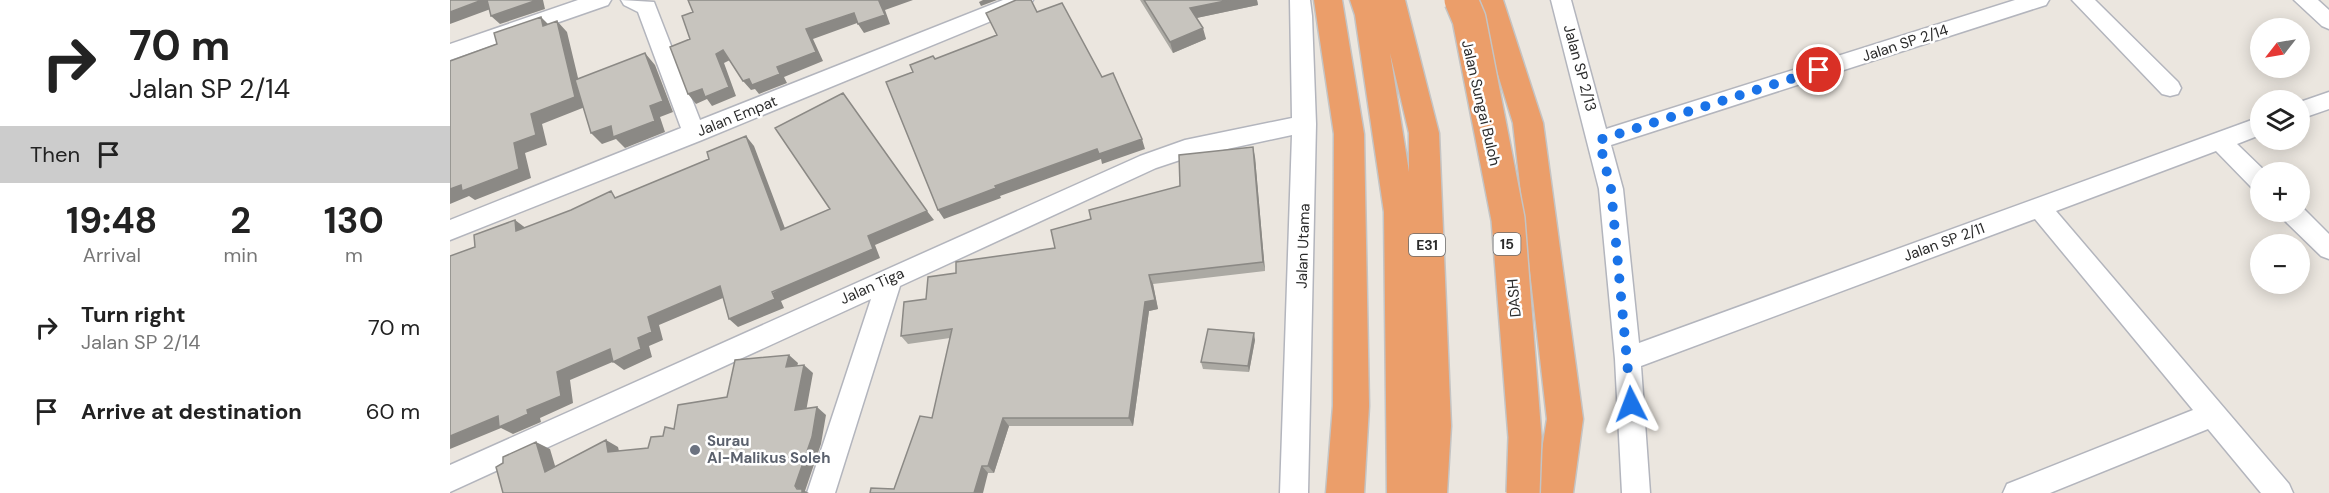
<!DOCTYPE html>
<meta charset="utf-8">
<style>
:root{--surface:#fff;--page:#f2f2f2;--text:#222;--muted:#767676}
body{margin:0;font-family:"DM Sans",sans-serif;background:var(--page);color:var(--text);height:100vh;display:flex;flex-direction:column;font-size:22px;white-space:nowrap}
*{box-sizing:border-box;margin:0}
p{font-size:20px;color:var(--muted)}
.icon{flex:none;width:33px;height:33px;fill:none;stroke:currentColor;stroke-width:2;stroke-linecap:round;stroke-linejoin:round}
.map{position:relative;flex:1;overflow:hidden}
.sheet{display:flex;flex-direction:column;background:var(--surface);width:450px}
.sheet>*{flex:none}
.top-card{background:#fff;color:var(--text);overflow:hidden}
.needle{width:39px;rotate:239deg}
.fabs{position:absolute;left:1800px;top:18px;display:grid;gap:12px}
.fabs a{display:grid;place-items:center;width:60px;height:60px;border-radius:50%;background:var(--surface);box-shadow:0 3px 15px #0003;font-size:30px}
.pin{position:absolute;display:grid;place-items:center;width:51px;height:51px;color:#fff;margin:-26px;border:3px solid #fff;border-radius:50%;box-shadow:0 2px 6px #0007}
.me{position:absolute;width:66px;margin:-33px;rotate:357deg;stroke-linejoin:round;filter:drop-shadow(0 0 4px #0008)}
.turn{display:flex;align-items:center;gap:21px;height:126px;padding:0 30px;font-size:27px}
.turn .icon{width:78px;height:78px;stroke-width:2.5}
.turn b{display:block;font-size:42px;line-height:51px}
.then{display:flex;align-items:center;height:57px;padding:0 30px;background:#0003;gap:12px;font-size:22px}
.eta{display:flex;justify-content:space-evenly;align-items:center;height:102px;text-align:center}
.eta b{font-size:36px;font-weight:700;line-height:42px}
ul{padding:0;list-style:none}
li{display:flex;align-items:center;gap:18px;height:84px;padding:0 30px}
li div{flex:1}
li b{display:block;font-size:22px}
li em{font-style:normal}
main{display:flex;flex:1;min-height:0}
.map>svg:first-child{display:block}
.lines{fill:none;stroke-linecap:round;stroke-linejoin:round}
.street-casing{stroke:#b3b5bd;stroke-width:3}
.highway-casing{stroke:#c4c4c4;stroke-width:3}
.street{fill:#fff;fill-rule:evenodd}
.highway{fill:#eb9e6a;fill-rule:evenodd}
.highway-bridge-casing{stroke:#c4c4c4;stroke-width:36;stroke-linecap:butt}
.highway-bridge{stroke:#eb9e6a;stroke-width:33}
.wall{fill:#aba9a3}
.shaded-wall{fill:#8b8985}
.building{fill:#c7c4be;stroke:#8b8985;stroke-width:1.5}
.route{stroke:#1a73e8;stroke-width:10;stroke-dasharray:0 18}
.worship-dot{fill:#6b7280;stroke:#fff;stroke-width:2}
.labels{text-anchor:middle;dominant-baseline:central;stroke-width:5;stroke-linejoin:round;paint-order:stroke}
.shield{fill:#fff;stroke:#6b6b6b;stroke-width:1.5}
.shield-label{font-size:14px;font-weight:bold;fill:#2b2b2b}
.street-label{font-size:15px;fill:#2b2b2b;stroke:#fff}
.worship-label{font-size:15px;font-weight:bold;fill:#5b616d;stroke:#fff;text-anchor:start}
</style>
<main>
<section class="sheet">
<div class="top-card">
<div class="turn"><svg class="icon" aria-label="right" viewBox="0 0 24 24"><path d="M7 20v-9h11M14 6l5 5-5 5"/></svg><div><b>70 m</b>Jalan SP 2/14</div></div>
<div class="then">Then<svg class="icon" aria-label="arrive" viewBox="0 0 24 24"><path d="M6 21V4h12l-3 4 3 4H6"/></svg></div>
</div>
<div class="eta">
<div><b>19:48</b><p>Arrival</p></div>
<div><b>2</b><p>min</p></div>
<div><b>130</b><p>m</p></div>
</div>
<ul>
<li><svg class="icon" aria-label="right" viewBox="0 0 24 24"><path d="M7 20v-9h11M14 6l5 5-5 5"/></svg><div><b>Turn right</b><p>Jalan SP 2/14</p></div><em>70 m</em></li>
<li><svg class="icon" aria-label="arrive" viewBox="0 0 24 24"><path d="M6 21V4h12l-3 4 3 4H6"/></svg><div><b>Arrive at destination</b></div><em>60 m</em></li>
</ul>
</section>
<div class="map">
<svg width="1879" height="493" viewBox="0 0 1879 493">
<rect width="100%" height="100%" fill="#ebe6df"/>
<g class="lines">
<g class="street-casing">
<path id="street" d="M 128,0 L 161,0 L 158,5 L 0,60 L 0,44 Z
M 171,0 L 204,2 L 250,120 L 553,0 L 583,0 L 580,5 L 252,140 L 0,240 L 0,220 L 231,128 L 188,12 L 174,5 Z
M 840,0 L 860,0 L 862,16 L 866,124 L 858,493 L 830,493 L 842,135 L 736,158 L 706,168 L 450,286 L 385,493 L 357,493 L 421,299 L 0,492 L 0,465 L 690,156 L 735,140 L 842,118 Z
M 1101,0 L 1121,0 L 1156,129 L 1565,0 L 1599,0 L 1596,5 L 1161,145 L 1173,189 L 1189,343 L 1810,117 L 1810,135 L 1787,144 L 1816,172 L 1810,172 L 1810,190 L 1802,188 L 1766,151 L 1606,211 L 1839,484 L 1843,493 L 1811,493 L 1758,429 L 1600,493 L 1553,493 L 1557,484 L 1743,410 L 1585,219 L 1191,366 L 1200,493 L 1172,493 L 1165,359 L 1149,189 Z
M 1622,0 L 1645,0 L 1728,82 L 1731,88 L 1728,94 L 1720,96 L 1712,94 Z
M 1844,0 L 1868,0 L 1879,10 L 1879,29 L 1872,26 Z
M 1879,92 L 1879,109 L 1850,119 L 1850,102 Z
M 1850,205 L 1879,234 L 1879,259 L 1871,256 L 1833,219 L 1829,212 L 1850,212 Z"/>
</g>
<g class="highway-casing">
<path id="highway" d="M 864,0 L 892,0 L 914,134 L 919,406 L 914,493 L 876,493 L 883,406 L 884,134 Z
M 900,0 L 955,0 L 989,133 L 1001,426 L 997,493 L 937,493 L 934,212 L 905,15 ZM 940,53 L 959,133 L 959,172 Z
M 1025,0 L 1053,0 L 1093,123 L 1133,419 L 1123,493 L 1085,493 L 1097,419 L 1063,123 Z"/>
</g>
<use href="#street" class="street"/>
<use href="#highway" class="highway"/>
<g class="highway-bridge-casing">
<path id="highway-bridge" d="M 1011,0 L 1019,19 L 1058,219 L 1075,437 L 1073,493"/>
</g>
<use href="#highway-bridge" class="highway-bridge"/>
</g>
<path class="wall" d="M 690,0 L 807,0 L 808,5 L 746,18 L 756,39 L 723,53 Z
M 805,157 L 815,271 L 703,284 L 708,309 L 699,311 L 683,426 L 559,426 L 544,473 L 538,473 L 444,489 L 482,418 L 500,338 L 458,344 L 451,336 L 476,299 L 506,273 L 605,248 L 641,219 Z
M 805,340 L 799,372 L 753,369 L 751,362 Z"/>
<path class="shaded-wall" d="M 32,0 L 39,0 L 46,7 L 0,24 L 0,12 Z
M 87,0 L 93,0 L 95,9 L 50,24 L 41,16 Z
M 431,0 L 463,0 L 435,10 L 440,24 L 414,33 L 408,24 L 429,1 Z
M 533,0 L 547,0 L 531,6 L 529,2 Z
M 780,0 L 807,0 L 808,5 L 742,19 L 740,8 Z
M 404,13 L 410,22 L 363,39 L 373,61 L 334,77 L 337,83 L 309,94 L 305,89 L 301,90 L 293,81 L 327,67 L 356,29 Z
M 91,17 L 101,27 L 93,26 Z
M 107,21 L 117,32 L 135,107 L 92,124 L 97,145 L 75,153 L 81,178 L 25,200 L 19,196 L 0,204 L 0,189 L 64,143 L 81,114 Z
M 753,28 L 756,39 L 723,53 L 720,42 Z
M 273,50 L 280,60 L 274,63 L 286,96 L 262,106 L 257,99 L 246,104 L 238,94 L 266,54 Z
M 195,53 L 205,65 L 223,112 L 210,117 L 215,132 L 175,148 L 166,139 L 152,144 L 141,133 Z
M 296,136 L 304,146 L 339,239 L 331,230 Z
M 692,139 L 695,149 L 652,164 L 651,159 L 550,196 L 551,198 L 494,219 L 488,210 L 545,186 L 647,149 Z
M 803,147 L 805,157 L 815,271 L 813,262 Z
M 477,211 L 484,220 L 425,245 L 430,258 L 331,301 L 334,308 L 288,327 L 279,319 L 418,236 Z
M 65,220 L 77,229 L 66,231 Z
M 699,275 L 703,284 L 708,309 L 699,311 L 683,426 L 679,418 Z
M 270,286 L 280,295 L 209,325 L 213,340 L 199,346 L 202,357 L 174,370 L 163,362 L 188,338 L 198,317 Z
M 804,333 L 805,340 L 799,372 L 798,366 Z
M 160,349 L 172,358 L 120,380 L 123,403 L 90,418 L 91,422 L 63,434 L 51,428 L 0,449 L 0,436 L 48,416 L 77,410 L 107,372 Z
M 339,355 L 348,363 L 345,375 L 336,367 Z
M 354,365 L 363,373 L 355,417 L 345,410 Z
M 367,407 L 376,415 L 371,444 L 355,491 L 359,493 L 352,493 L 345,486 Z
M 553,418 L 559,426 L 544,473 L 538,466 Z
M 156,440 L 168,447 L 171,459 L 158,452 Z
M 86,442 L 100,449 L 109,479 L 95,472 Z
M 532,466 L 538,473 L 533,493 L 524,493 Z"/>
<path class="building" d="M 0,0 L 32,0 L 0,12 Z
M 37,0 L 87,0 L 41,16 Z
M 238,0 L 431,0 L 429,1 L 435,15 L 408,24 L 404,13 L 356,29 L 366,52 L 327,67 L 330,74 L 302,85 L 299,79 L 293,81 L 273,50 L 266,54 L 279,87 L 255,97 L 252,89 L 238,94 L 220,47 L 240,39 L 232,16 L 243,12 Z
M 566,0 L 581,0 L 587,12 L 612,3 L 652,77 L 663,73 L 692,139 L 649,154 L 647,149 L 545,186 L 546,188 L 488,210 L 436,82 L 463,72 L 460,65 L 483,56 L 485,59 L 547,35 L 536,13 Z
M 694,0 L 780,0 L 740,8 L 753,28 L 720,42 Z
M 91,17 L 93,26 L 107,21 L 125,97 L 81,114 L 86,135 L 64,143 L 69,169 L 12,191 L 11,185 L 0,189 L 0,61 L 47,44 L 44,33 Z
M 195,53 L 213,101 L 200,106 L 205,121 L 163,137 L 161,126 L 141,133 L 125,80 Z
M 393,93 L 477,211 L 418,236 L 423,249 L 322,292 L 325,299 L 279,319 L 270,286 L 198,317 L 202,332 L 188,338 L 191,349 L 163,362 L 160,349 L 107,372 L 111,396 L 77,410 L 78,414 L 49,427 L 48,416 L 0,436 L 0,256 L 25,247 L 24,235 L 65,220 L 66,231 L 121,210 L 161,191 L 165,198 L 259,159 L 257,152 L 296,136 L 331,230 L 380,209 L 325,128 Z
M 803,147 L 813,262 L 699,275 L 705,300 L 695,302 L 679,418 L 553,418 L 538,466 L 532,466 L 524,493 L 420,493 L 421,488 L 444,489 L 470,416 L 482,418 L 502,329 L 451,336 L 454,302 L 476,299 L 478,277 L 506,273 L 506,262 L 605,248 L 601,230 L 641,219 L 639,210 L 730,186 L 729,155 Z
M 758,329 L 804,333 L 798,366 L 751,362 Z
M 339,355 L 336,367 L 354,365 L 345,410 L 367,407 L 362,437 L 345,486 L 347,489 L 352,489 L 352,493 L 53,493 L 46,467 L 53,463 L 53,457 L 86,442 L 95,472 L 156,440 L 158,452 L 198,448 L 201,437 L 213,436 L 215,427 L 224,429 L 228,405 L 277,397 L 285,360 Z"/>
<g class="lines">
<path class="route" d="M 1181,404 L 1161,189 L 1149,140 L 1369,70"/>
</g>
<circle class="worship-dot" cx="245" cy="450" r="6"/>
<g class="labels">
<g class="shield">
<rect x="1043.5" y="233" width="27" height="22" rx="4.5"/>
<rect x="959" y="234" width="36" height="22" rx="4.5"/>
</g>
<g class="shield-label">
<text x="1057" y="244">15</text>
<text x="977" y="245">E31</text>
</g>
<g class="street-label">
<text transform="translate(1455 43) rotate(-18)">Jalan SP 2/14</text>
<text transform="translate(1130 68) rotate(75)">Jalan SP 2/13</text>
<text transform="translate(1031 103) rotate(77)">Jalan Sungai Buloh</text>
<text transform="translate(287 116) rotate(-22)">Jalan Empat</text>
<text transform="translate(1494 242) rotate(-20)">Jalan SP 2/11</text>
<text transform="translate(853 246) rotate(-88)">Jalan Utama</text>
<text transform="translate(422 286) rotate(-24)">Jalan Tiga</text>
<text transform="translate(1064 298) rotate(-95)">DASH</text>
</g>
<g class="worship-label">
<text x="257" y="441">Surau<tspan x="257" dy="17">Al-Malikus Soleh</tspan></text>
</g>
</g>
</svg>
<div class="fabs">
<a><svg class="needle" viewBox="-14 -14 28 28"><path d="M0-13l5 13h-10z" fill="#e53935"/><path d="M0 13l5-13h-10z" fill="#767676"/></svg></a>
<a><svg class="icon" aria-label="layers" viewBox="0 0 24 24"><path d="M12 4l9 5-9 5-9-5zM3 14l9 5 9-5"/></svg></a>
<a>+</a>
<a>−</a>
</div>
<div class="pin" style="left:1369px;top:70px;background:#d93025"><svg class="icon" aria-label="arrive" viewBox="0 0 24 24"><path d="M6 21V4h12l-3 4 3 4H6"/></svg></div>
<svg class="me" style="left:1181px;top:404px" viewBox="-20 -20 40 40"><path d="M0-17L14 15 0 8-14 15z" fill="#1a73e8" stroke="#fff" stroke-width="4"/></svg>
</div>
</main>
